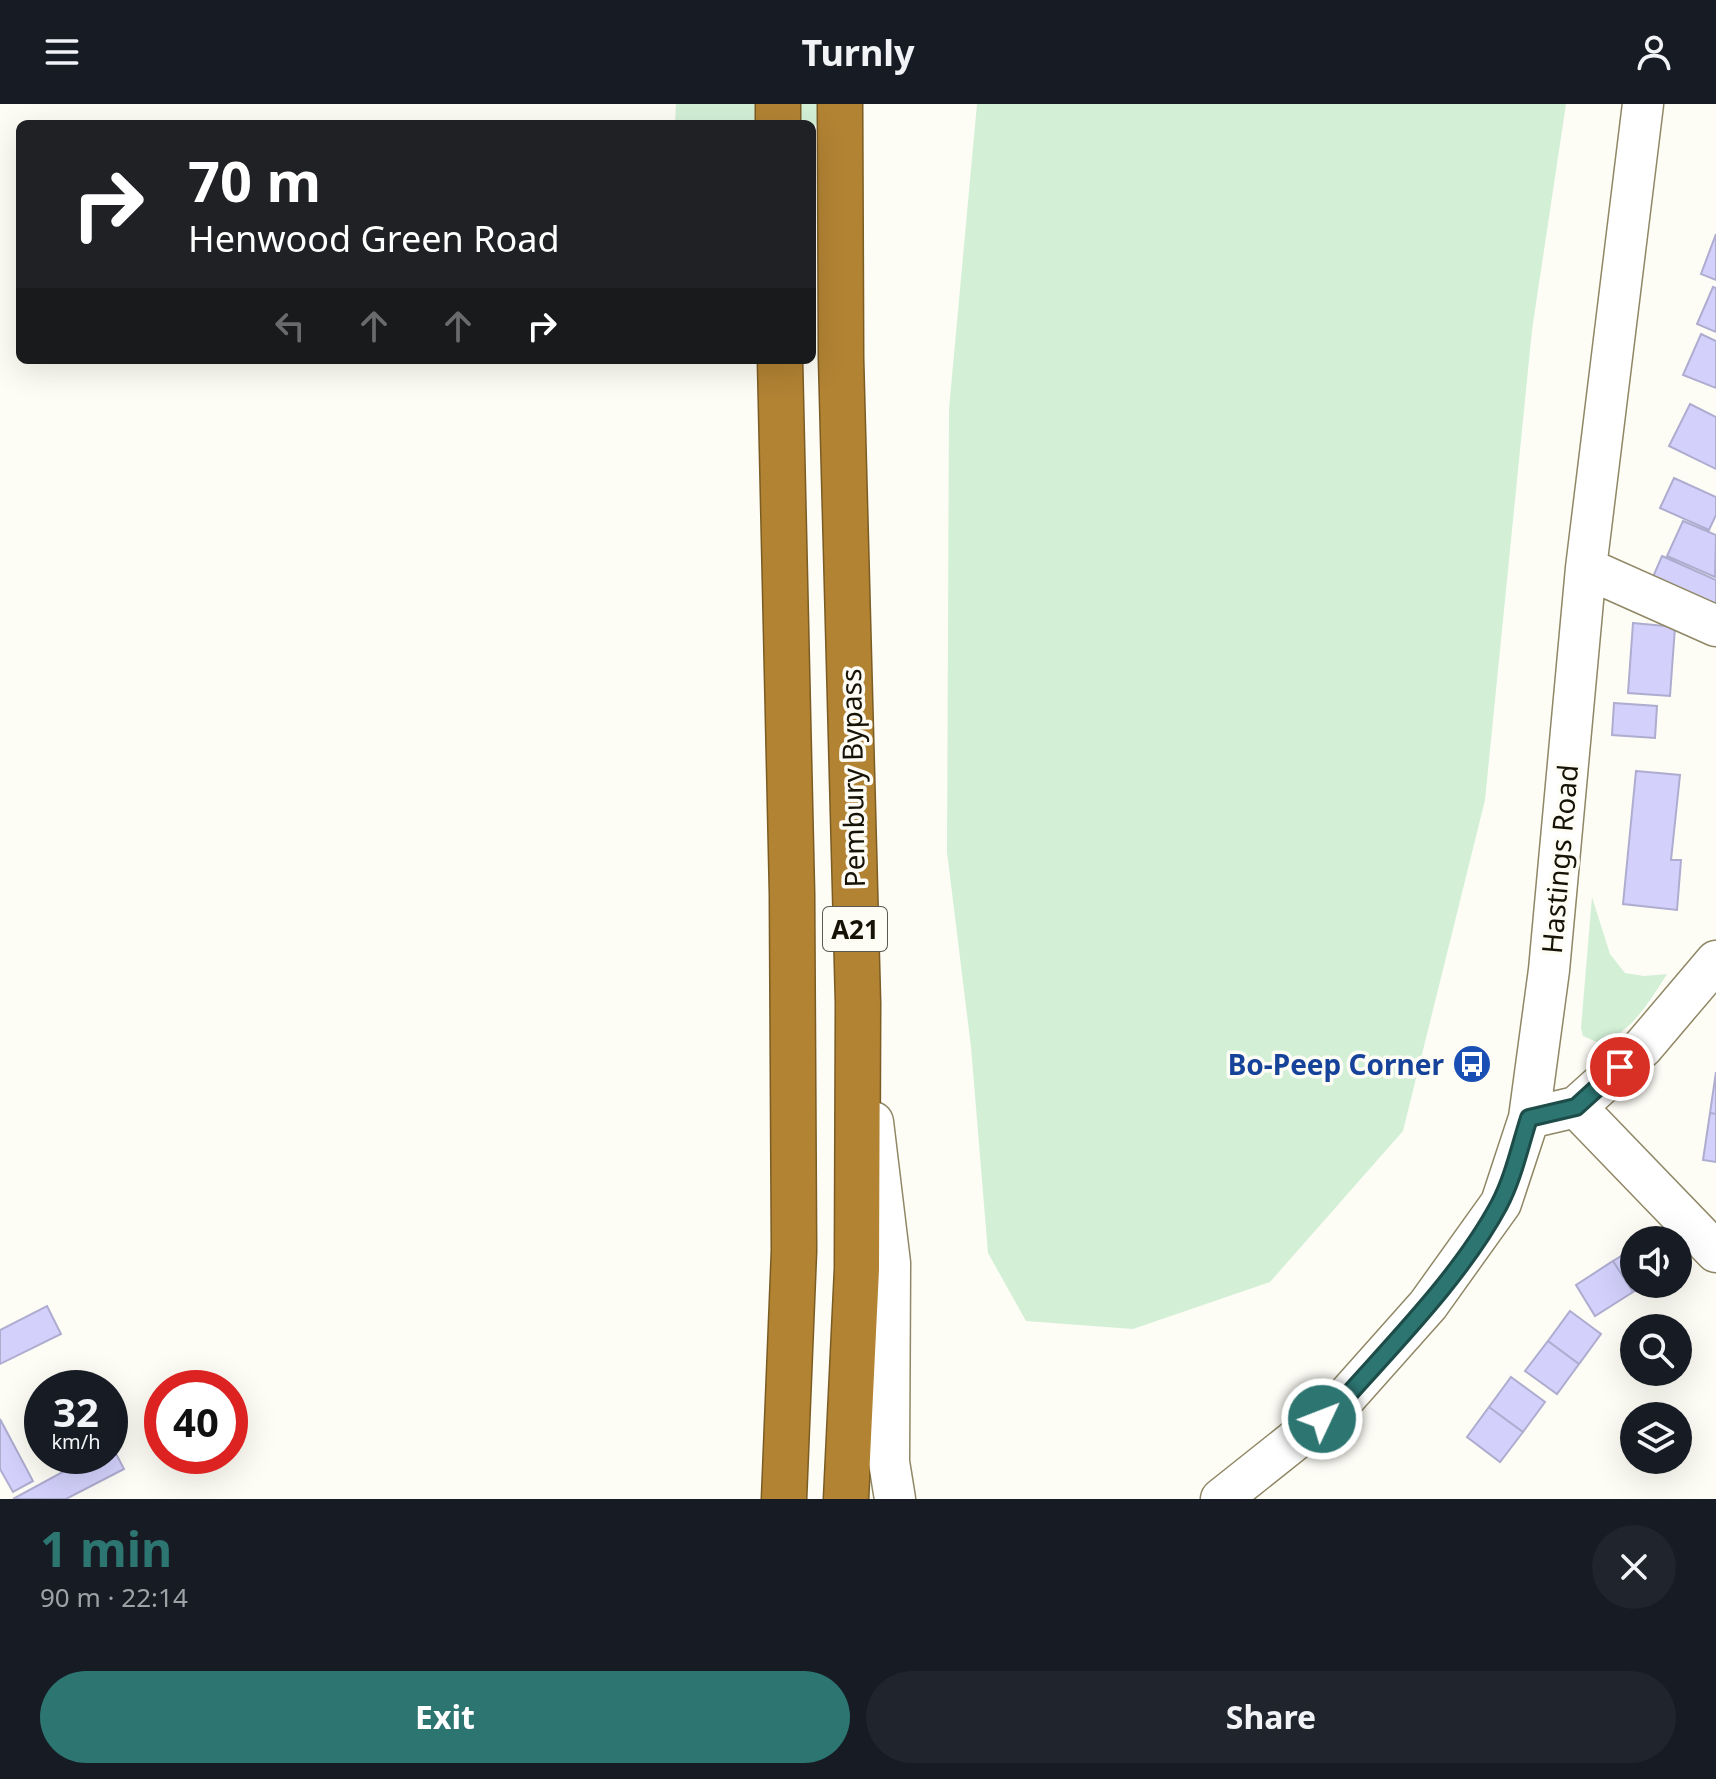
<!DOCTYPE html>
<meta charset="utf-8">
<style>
:root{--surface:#171b24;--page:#20242c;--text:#f1f3f6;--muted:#9ea1a6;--accent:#2c7571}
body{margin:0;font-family:"Noto Sans",sans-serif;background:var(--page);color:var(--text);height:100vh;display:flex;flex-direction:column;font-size:30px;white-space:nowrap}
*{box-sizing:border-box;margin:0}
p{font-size:26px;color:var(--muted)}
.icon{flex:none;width:44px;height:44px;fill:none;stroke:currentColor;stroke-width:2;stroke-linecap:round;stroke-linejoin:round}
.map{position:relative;height:1395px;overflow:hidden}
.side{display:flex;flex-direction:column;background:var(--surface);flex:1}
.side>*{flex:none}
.banner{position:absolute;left:16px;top:16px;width:800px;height:244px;border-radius:12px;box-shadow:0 8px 32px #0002;background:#202124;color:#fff;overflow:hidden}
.controls{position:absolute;left:1620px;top:1122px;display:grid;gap:16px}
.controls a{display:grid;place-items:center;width:72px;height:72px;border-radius:50%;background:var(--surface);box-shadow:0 8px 32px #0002;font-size:40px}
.speed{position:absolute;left:24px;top:1266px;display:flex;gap:16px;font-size:40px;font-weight:700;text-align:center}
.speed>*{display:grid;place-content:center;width:104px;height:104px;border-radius:50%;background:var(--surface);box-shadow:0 8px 32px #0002;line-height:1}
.speed small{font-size:20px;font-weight:400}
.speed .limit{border:12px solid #d22;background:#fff;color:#111}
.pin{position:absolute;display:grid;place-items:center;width:68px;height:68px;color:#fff;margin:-34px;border:4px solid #fff;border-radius:50%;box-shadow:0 2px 8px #0007}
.me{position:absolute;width:88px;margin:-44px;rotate:47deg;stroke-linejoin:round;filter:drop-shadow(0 0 6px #0008)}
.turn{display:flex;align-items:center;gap:28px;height:168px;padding:0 40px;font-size:36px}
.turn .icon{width:104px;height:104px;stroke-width:2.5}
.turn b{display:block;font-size:56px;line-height:68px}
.lanes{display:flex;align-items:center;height:76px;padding:0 40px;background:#0003;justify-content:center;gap:40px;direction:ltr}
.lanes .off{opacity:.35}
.round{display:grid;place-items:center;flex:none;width:84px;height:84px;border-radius:42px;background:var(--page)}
.overview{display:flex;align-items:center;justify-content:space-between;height:136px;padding:0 40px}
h1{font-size:48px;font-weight:700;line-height:60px;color:var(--accent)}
.primary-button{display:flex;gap:16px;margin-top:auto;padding:16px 40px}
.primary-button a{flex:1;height:92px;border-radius:48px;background:var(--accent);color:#fff;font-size:32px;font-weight:700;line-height:92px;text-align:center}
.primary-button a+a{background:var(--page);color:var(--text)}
header{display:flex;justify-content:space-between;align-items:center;height:104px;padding:0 40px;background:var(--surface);font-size:36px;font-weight:700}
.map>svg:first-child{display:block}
.green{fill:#d3f0d7}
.building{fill:#d3d1fc;stroke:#aeaccf;stroke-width:2}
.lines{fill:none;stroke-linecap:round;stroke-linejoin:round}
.minor-casing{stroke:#8f8765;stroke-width:43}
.highway-casing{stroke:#7b5c23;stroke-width:47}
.minor{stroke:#fff;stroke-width:40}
.highway{stroke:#b28333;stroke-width:44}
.route-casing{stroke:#1d4c49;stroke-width:20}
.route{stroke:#2c7571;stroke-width:14}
.labels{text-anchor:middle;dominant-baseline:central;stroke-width:7;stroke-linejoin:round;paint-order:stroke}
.shield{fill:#fdfcf5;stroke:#5b594e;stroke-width:2}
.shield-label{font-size:26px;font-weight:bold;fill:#161306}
.street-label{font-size:28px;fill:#161306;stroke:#fdfcf5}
.transit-label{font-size:28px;font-weight:bold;fill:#164399;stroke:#fdfcf5;text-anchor:end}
</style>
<header><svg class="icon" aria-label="menu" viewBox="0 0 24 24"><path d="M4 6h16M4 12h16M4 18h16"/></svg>Turnly<svg class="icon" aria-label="person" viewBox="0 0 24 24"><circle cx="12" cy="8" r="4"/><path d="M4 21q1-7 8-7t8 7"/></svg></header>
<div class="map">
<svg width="1716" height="1395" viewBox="0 0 1716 1395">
<rect width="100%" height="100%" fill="#fdfcf5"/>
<path class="green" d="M 676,0 L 839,0 L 812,24 L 812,20 L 675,20 Z
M 977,0 L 1566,0 L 1532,226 L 1485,696 L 1403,1027 L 1270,1178 L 1133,1225 L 1026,1217 L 988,1149 L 971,943 L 947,748 L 949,305 Z
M 1592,793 L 1610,850 L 1625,869 L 1644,872 L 1667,870 C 1649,898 1632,929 1599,939 L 1583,932 L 1581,924 Z"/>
<path class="building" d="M 1716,130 L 1716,176 L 1701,170 Z
M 1713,183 L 1716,184 L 1716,228 L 1697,220 Z
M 1701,230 L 1716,237 L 1716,284 L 1683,271 Z
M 1690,300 L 1716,313 L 1716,365 L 1669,342 Z
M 1674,374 L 1716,393 L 1716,411 L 1709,426 L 1660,404 Z
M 1683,417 L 1716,431 L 1715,473 L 1667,452 Z
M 1662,452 L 1716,476 L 1716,512 L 1649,482 Z
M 1633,519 L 1675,523 L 1670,592 L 1628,589 Z
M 1614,599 L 1657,602 L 1655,634 L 1612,631 Z
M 1636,667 L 1680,671 L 1671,756 L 1681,756 L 1677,806 L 1623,800 Z
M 1716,968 L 1716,1010 L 1710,1009 Z
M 1710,1009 L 1716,1010 L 1716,1058 L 1703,1056 Z
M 1634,1144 L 1634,1180 L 1645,1180 L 1633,1188 L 1613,1157 Z
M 1613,1157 L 1633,1188 L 1595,1212 L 1576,1181 Z
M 47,1202 L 61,1230 L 0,1260 L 0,1226 Z
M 1570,1207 L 1601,1230 L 1579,1260 L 1548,1237 Z
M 1548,1237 L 1579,1260 L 1557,1290 L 1525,1267 Z
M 1511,1273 L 1545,1298 L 1523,1328 L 1489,1303 Z
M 1489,1303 L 1523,1328 L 1500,1358 L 1467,1333 Z
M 0,1315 L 33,1377 L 13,1388 L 0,1365 Z
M 112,1342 L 124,1365 L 66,1395 L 13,1395 L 92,1352 L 110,1352 Z"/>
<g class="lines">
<g class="minor-casing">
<path id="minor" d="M 1586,464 L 1716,522
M 1576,1003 L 1716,1148
M 1529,1014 L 1576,1003 L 1643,943 L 1716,857
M 873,1018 L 890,1159 L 889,1358 L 895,1395
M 1221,1395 L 1339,1301 L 1428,1201 L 1501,1099 L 1529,1014 L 1549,866 L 1586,464 L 1643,0"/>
</g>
<g class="highway-casing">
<path id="highway" d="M 778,0 L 778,20
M 840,0 L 841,254 L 858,899 L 857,1165 L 846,1395
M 780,256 L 792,790 L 794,1147 L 784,1395"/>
</g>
<use href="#minor" class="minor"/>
<use href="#highway" class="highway"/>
</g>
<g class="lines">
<g class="route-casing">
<path id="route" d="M 1322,1315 L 1339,1301 C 1393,1240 1461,1172 1499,1101 C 1513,1075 1520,1042 1529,1014 L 1576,1003 L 1620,963"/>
</g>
<use href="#route" class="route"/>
</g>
<defs>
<g id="bus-disc" transform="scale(2)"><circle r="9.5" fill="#1a4fb4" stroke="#fdfcf5"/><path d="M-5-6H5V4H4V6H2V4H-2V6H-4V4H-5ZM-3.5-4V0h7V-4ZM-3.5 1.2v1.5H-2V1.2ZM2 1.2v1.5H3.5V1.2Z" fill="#fff"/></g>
</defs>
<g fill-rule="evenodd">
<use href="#bus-disc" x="1472" y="960"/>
</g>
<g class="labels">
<rect class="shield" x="823" y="803" width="64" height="44" rx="6"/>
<g class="shield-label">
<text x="855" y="825">A21</text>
</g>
<g class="street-label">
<text transform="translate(852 674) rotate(-91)">Pembury Bypass</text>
<text transform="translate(1559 755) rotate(-85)">Hastings Road</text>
</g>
<g class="transit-label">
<text x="1444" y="960">Bo-Peep Corner</text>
</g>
</g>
</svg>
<div class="controls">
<a><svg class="icon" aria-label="sound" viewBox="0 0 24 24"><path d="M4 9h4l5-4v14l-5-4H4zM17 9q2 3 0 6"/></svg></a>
<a><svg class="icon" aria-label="search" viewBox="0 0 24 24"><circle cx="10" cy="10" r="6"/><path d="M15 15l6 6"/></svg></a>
<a><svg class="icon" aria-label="layers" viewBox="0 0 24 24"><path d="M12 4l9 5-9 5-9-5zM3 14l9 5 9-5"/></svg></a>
</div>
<div class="speed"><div>32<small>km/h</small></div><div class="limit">40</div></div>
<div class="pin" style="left:1620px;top:963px;background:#d93025"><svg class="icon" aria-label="arrive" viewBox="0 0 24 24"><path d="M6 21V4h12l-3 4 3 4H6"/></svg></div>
<svg class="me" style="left:1322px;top:1315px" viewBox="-20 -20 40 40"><circle r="17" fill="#2c7571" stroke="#fff" stroke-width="3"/><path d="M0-11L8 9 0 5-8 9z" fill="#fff"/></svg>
<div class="banner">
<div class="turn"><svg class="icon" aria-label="right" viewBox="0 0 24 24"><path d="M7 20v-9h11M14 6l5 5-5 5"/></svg><div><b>70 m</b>Henwood Green Road</div></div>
<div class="lanes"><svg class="icon off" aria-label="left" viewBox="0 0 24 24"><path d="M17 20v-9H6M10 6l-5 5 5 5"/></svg><svg class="icon off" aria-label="ahead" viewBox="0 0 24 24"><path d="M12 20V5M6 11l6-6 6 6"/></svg><svg class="icon off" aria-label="ahead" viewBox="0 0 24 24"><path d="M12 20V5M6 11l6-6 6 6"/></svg><svg class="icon" aria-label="right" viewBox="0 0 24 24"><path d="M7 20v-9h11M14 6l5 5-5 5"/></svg></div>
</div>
</div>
<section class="side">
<div class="overview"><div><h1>1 min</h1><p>90 m · 22:14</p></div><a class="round"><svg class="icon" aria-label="close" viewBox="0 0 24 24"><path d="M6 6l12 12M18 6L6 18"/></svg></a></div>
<div class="primary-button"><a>Exit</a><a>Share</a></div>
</section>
